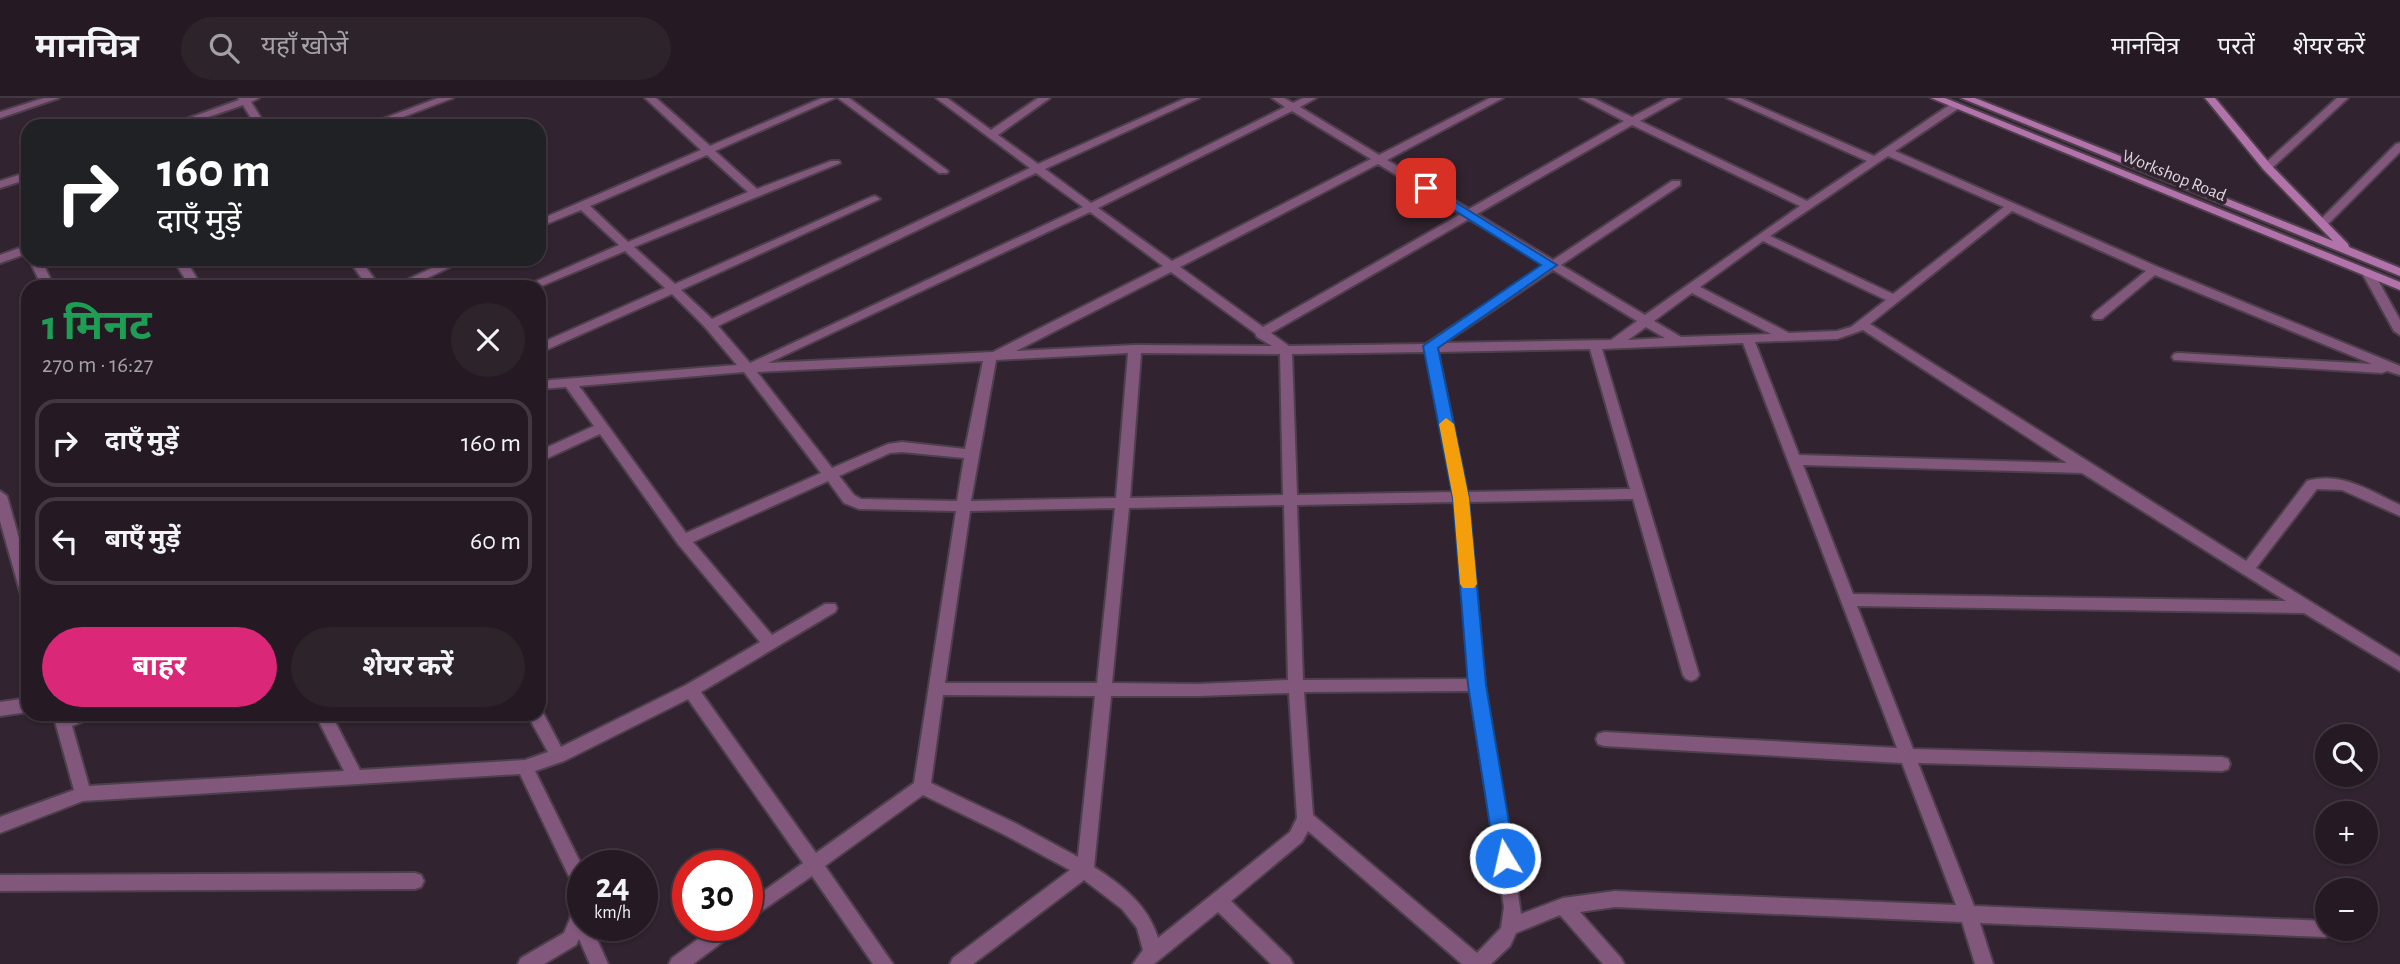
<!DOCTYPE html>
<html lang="hi">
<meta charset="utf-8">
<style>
:root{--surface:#251a23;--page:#2d232b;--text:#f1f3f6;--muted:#a3a1a6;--line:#423841;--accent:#db2777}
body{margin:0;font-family:"Alegreya Sans","Noto Sans Devanagari",sans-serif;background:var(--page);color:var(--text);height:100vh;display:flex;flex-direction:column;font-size:26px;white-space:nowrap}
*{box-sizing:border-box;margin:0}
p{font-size:23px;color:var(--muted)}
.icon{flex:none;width:38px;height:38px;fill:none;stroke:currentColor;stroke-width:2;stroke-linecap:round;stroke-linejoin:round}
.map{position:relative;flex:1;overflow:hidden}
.panel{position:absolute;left:21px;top:182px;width:525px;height:441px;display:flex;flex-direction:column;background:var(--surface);border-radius:21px;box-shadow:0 2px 5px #0004,0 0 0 2px var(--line)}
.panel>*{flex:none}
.hud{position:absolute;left:21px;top:21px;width:525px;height:147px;border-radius:21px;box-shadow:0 2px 5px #0004,0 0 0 2px var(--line);background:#202124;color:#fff;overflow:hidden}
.controls{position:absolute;left:2315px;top:626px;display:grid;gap:14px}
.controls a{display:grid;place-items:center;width:63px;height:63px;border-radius:50%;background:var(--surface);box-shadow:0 2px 5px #0004,0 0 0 2px var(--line);font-size:35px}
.speed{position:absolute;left:567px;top:752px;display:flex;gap:14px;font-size:35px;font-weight:700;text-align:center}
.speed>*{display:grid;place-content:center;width:91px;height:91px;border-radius:50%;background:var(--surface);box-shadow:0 2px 5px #0004,0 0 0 2px var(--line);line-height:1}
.speed small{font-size:18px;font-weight:400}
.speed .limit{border:10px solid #d22;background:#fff;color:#111}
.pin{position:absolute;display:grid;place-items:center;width:60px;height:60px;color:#fff;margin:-30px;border-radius:14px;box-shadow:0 4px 10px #0006}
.me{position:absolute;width:77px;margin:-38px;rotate:351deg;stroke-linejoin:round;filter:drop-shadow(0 0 5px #0008)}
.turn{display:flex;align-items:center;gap:24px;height:147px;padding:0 21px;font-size:32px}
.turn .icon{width:91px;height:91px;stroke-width:2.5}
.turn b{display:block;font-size:49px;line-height:60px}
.round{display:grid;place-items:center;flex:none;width:74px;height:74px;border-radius:37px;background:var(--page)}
.head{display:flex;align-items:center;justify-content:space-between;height:119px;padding:0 21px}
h1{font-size:42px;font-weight:700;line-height:52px;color:#1e9e55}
.action{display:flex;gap:14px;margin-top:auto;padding:14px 21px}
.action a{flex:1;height:80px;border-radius:42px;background:var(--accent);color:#fff;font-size:28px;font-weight:700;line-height:80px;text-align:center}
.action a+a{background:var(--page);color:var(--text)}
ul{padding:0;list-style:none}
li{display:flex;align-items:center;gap:21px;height:88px;margin:0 14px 10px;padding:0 7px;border:4px solid var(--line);border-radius:21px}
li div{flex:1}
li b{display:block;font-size:26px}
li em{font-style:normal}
header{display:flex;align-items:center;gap:42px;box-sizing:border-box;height:98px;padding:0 35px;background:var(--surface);border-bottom:2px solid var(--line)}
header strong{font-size:33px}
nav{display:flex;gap:38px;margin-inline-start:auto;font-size:24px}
.search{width:490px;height:63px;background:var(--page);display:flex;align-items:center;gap:18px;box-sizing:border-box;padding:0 24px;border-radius:38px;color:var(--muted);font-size:26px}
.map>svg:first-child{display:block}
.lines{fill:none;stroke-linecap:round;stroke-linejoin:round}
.minor-casing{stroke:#4d3f4b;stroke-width:4}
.secondary-casing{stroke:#4d3f4b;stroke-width:4}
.minor{fill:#81587b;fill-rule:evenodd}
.secondary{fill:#b272aa;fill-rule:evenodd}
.route{fill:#1a73e8;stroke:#114b97;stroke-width:2}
.slow{fill:#f59e0b}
.labels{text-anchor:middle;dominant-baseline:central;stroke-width:7;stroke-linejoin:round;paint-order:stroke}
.far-street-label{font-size:18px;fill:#ded5dc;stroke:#31232f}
</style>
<header>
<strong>मानचित्र</strong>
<div class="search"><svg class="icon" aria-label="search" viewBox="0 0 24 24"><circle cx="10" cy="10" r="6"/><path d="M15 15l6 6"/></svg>यहाँ खोजें</div>
<nav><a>मानचित्र</a><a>परतें</a><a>शेयर करें</a></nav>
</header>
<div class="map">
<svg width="2400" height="866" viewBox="0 0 2400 866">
<rect width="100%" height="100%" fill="#31232f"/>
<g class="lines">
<g class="minor-casing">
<path id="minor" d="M 44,0 L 59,0 L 0,20 L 0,14 Z
M 238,0 L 259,0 L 251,4 L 266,28 L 256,28 L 243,7 L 182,28 L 167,28 L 239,2 Z
M 438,0 L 453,0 L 379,28 L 364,28 Z
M 645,0 L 656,0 L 710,48 L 822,0 L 835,0 L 715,53 L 757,91 L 831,63 L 839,63 L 840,65 L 634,149 L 675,186 L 871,99 L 875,98 L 880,101 L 681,192 L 712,221 L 1030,70 L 936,0 L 947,0 L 991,32 L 1038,0 L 1050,0 L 998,37 L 1038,66 L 1186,0 L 1199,0 L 1045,71 L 1091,105 L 1285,9 L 1272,0 L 1284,0 L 1293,5 L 1303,0 L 1316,0 L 1300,9 L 1379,57 L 1490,0 L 1503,0 L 1387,62 L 1469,111 L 1624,23 L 1580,0 L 1593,0 L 1632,19 L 1668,0 L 1681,0 L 1640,23 L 1807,103 L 1867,63 L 1727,0 L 1740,0 L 1874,58 L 1951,6 L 1959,6 L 1959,10 L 1895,53 L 2158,169 L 2400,268 L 2400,277 L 2387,273 L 2382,275 L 2174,262 L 2172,259 L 2174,256 L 2178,255 L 2372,266 L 2155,177 L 2102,221 L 2094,221 L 2092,218 L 2094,215 L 2146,173 L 2012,113 L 1870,226 L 2246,463 L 2307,383 C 2341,373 2370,393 2400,407 L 2400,418 L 2342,392 L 2317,391 L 2256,470 L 2400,559 L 2400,573 L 2304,515 L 1857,508 L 1913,651 L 2222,659 L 2228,661 L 2230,666 L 2228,671 L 2222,673 L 1918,665 L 1974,808 L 2325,823 L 2328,824 L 2328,831 L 2334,831 L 2331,837 L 2325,839 L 1980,825 L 1993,866 L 1975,866 L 1962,824 L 1615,809 L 1580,814 L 1621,860 L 1624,866 L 1603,866 L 1560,817 L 1516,835 L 1510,848 L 1491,866 L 1462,866 L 1308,733 L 1302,744 L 1231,803 L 1290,860 L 1293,866 L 1271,866 L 1218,814 L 1154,866 L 1133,866 L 1143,852 L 1137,830 L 1122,811 L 1084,782 L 973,866 L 950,866 L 953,860 L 1070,772 L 1003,736 L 923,697 L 825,768 L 893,866 L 873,866 L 812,778 L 747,823 L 747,805 L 803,765 L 688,601 L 564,663 L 535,673 L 583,770 L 583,828 L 591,828 L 608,866 L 590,866 L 579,841 L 576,847 L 544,866 L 518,866 L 521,860 L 564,835 L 570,821 L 575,791 L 520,676 L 83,703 L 0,735 L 0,719 L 74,692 L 53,616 L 91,616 L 89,621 L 72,628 L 89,688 L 344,673 L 315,616 L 331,616 L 360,672 L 525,662 L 548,654 L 527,616 L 539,616 L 541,611 L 561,649 L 686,587 L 760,544 L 678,446 L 600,336 L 539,364 L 539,353 L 594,328 L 566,289 L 539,291 L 539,283 L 737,267 L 704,228 L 672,196 L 539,255 L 539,246 L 665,190 L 625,153 L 539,189 L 523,189 L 619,147 L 581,112 L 539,129 L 539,122 L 701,52 ZM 1292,13 L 1371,61 L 1172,163 L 1098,110 ZM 1632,27 L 1800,108 L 1645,217 L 1561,167 L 1680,87 L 1680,83 L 1672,83 L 1553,162 L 1477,116 ZM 707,57 L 748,94 L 628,144 L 590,108 ZM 1888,58 L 2004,109 L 1893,196 L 1770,138 ZM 1378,66 L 1461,116 L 1263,229 L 1180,169 ZM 1036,75 L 1083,109 L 750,265 L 718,228 ZM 1090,114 L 1163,168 L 993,254 L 768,265 ZM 1469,121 L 1545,167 L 1426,246 L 1289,248 L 1271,235 ZM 1763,143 L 1886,202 L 1851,229 L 1837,233 L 1789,235 L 1700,189 ZM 1553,172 L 1637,223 L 1611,242 L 1444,245 ZM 1171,174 L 1255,235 L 1257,239 L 1272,248 L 1135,247 L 1016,253 ZM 1692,195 L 1771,236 L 1681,239 L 1654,223 ZM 1646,229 L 1665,240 L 1628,242 ZM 1863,232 L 2067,365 L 1799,357 L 1755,244 L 1837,241 ZM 1743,245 L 1897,650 L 1604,634 L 1598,636 L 1596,641 L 1598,646 L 1604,648 L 1902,665 L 1956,807 L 1615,793 L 1563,800 L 1521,816 L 1485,587 L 1468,404 L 1633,401 L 1683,577 L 1686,581 L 1691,583 L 1696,581 L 1699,577 L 1602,251 ZM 1590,251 L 1630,391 L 1467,394 L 1438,254 ZM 1426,254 L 1453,394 L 1297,397 L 1292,256 ZM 1128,255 L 1116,400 L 971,403 L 996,262 ZM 1141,255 L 1280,256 L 1283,397 L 1130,400 ZM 983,263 L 965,351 L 902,344 L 888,346 L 832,370 L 757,274 ZM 744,274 L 821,375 L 686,435 L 579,288 ZM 902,354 L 964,360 L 957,403 L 861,401 L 854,397 L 839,378 L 890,355 ZM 1803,367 L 2082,375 L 2286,503 L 1853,496 ZM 828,383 L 844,405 L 859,411 L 956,413 L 914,685 L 816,755 L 701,594 L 835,514 L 837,510 L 835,506 L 825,506 L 772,537 L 693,444 ZM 1455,404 L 1469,581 L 1303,582 L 1297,407 ZM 1284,407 L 1288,582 L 1197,586 L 1112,585 L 1129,410 ZM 1115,410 L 1097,585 L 945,585 L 970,413 ZM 1470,593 L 1504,809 L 1501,830 L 1477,855 L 1313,717 L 1304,594 ZM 1289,595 L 1297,720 L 1290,734 L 1158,840 C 1148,807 1122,787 1094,769 L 1111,598 L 1197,598 ZM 943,597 L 1095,598 L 1078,759 L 1015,725 L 931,685 Z
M 838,0 L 849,0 L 948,73 L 947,75 L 939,75 Z
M 2337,0 L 2348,0 L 2271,71 L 2263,71 L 2263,67 Z
M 2400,45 L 2400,54 L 2326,128 L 2318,128 L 2318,124 L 2396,46 Z
M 28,74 L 28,81 L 0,90 L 0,83 Z
M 28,147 L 28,155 L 0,165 L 0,157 Z
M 29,161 L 41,161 L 54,189 L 42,189 Z
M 173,161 L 185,161 L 202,189 L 190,189 Z
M 348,161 L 360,161 L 380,189 L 368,189 Z
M 451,161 L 467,161 L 408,189 L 392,189 Z
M 2368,171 L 2374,175 L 2400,222 L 2400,237 L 2394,233 L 2362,175 Z
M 0,393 L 7,398 L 28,472 L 28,503 L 23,501 L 21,497 L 0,423 Z
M 28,600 L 28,614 L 0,618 L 0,604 Z
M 415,775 L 421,777 L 424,783 L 421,789 L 415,791 L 0,793 L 0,777 Z
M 716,828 L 739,828 L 736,834 L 693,866 L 669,866 L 672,860 Z"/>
</g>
<g class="secondary-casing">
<path id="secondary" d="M 1931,0 L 1945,0 L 2400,184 L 2400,192 Z
M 1961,0 L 1975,0 L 2333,143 L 2263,71 L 2205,0 L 2215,0 L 2271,67 L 2348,146 L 2349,149 L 2400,170 L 2400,178 Z"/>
</g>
<use href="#minor" class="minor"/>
<use href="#secondary" class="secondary"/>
</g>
<path class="route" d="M 1426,86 L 1557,167 L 1438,250 L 1469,400 L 1486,587 L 1515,760 L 1512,766 L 1505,769 L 1498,766 L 1495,760 L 1468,587 L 1453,400 L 1423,248 L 1541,167 L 1422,92 L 1420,90 Z"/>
<path class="slow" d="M 1446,320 L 1454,326 L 1469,400 L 1477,486 L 1474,490 L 1463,490 L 1460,486 L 1453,400 L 1439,326 Z"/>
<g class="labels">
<g class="far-street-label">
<text transform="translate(2174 78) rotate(22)">Workshop Road</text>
</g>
</g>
</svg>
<div class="controls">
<a><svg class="icon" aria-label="search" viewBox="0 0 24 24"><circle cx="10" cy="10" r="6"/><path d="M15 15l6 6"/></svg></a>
<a>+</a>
<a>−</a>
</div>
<div class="speed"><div>24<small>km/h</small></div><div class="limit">30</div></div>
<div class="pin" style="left:1426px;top:90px;background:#d93025"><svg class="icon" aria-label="arrive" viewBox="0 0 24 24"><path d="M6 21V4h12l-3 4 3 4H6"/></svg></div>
<svg class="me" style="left:1505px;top:760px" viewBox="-20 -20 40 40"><circle r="17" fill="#1a73e8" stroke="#fff" stroke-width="3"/><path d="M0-11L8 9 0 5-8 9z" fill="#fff"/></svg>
<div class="hud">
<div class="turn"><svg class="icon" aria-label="right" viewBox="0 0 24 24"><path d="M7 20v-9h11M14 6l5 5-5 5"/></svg><div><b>160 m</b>दाएँ मुड़ें</div></div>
</div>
<section class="panel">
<div class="head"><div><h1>1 मिनट</h1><p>270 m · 16:27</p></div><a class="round"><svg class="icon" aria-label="close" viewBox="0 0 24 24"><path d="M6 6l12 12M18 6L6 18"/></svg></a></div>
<ul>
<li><svg class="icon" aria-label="right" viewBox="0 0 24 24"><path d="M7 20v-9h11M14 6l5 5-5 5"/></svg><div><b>दाएँ मुड़ें</b></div><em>160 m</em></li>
<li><svg class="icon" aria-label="left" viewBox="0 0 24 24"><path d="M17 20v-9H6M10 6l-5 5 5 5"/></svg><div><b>बाएँ मुड़ें</b></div><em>60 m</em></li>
</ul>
<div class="action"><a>बाहर</a><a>शेयर करें</a></div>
</section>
</div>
